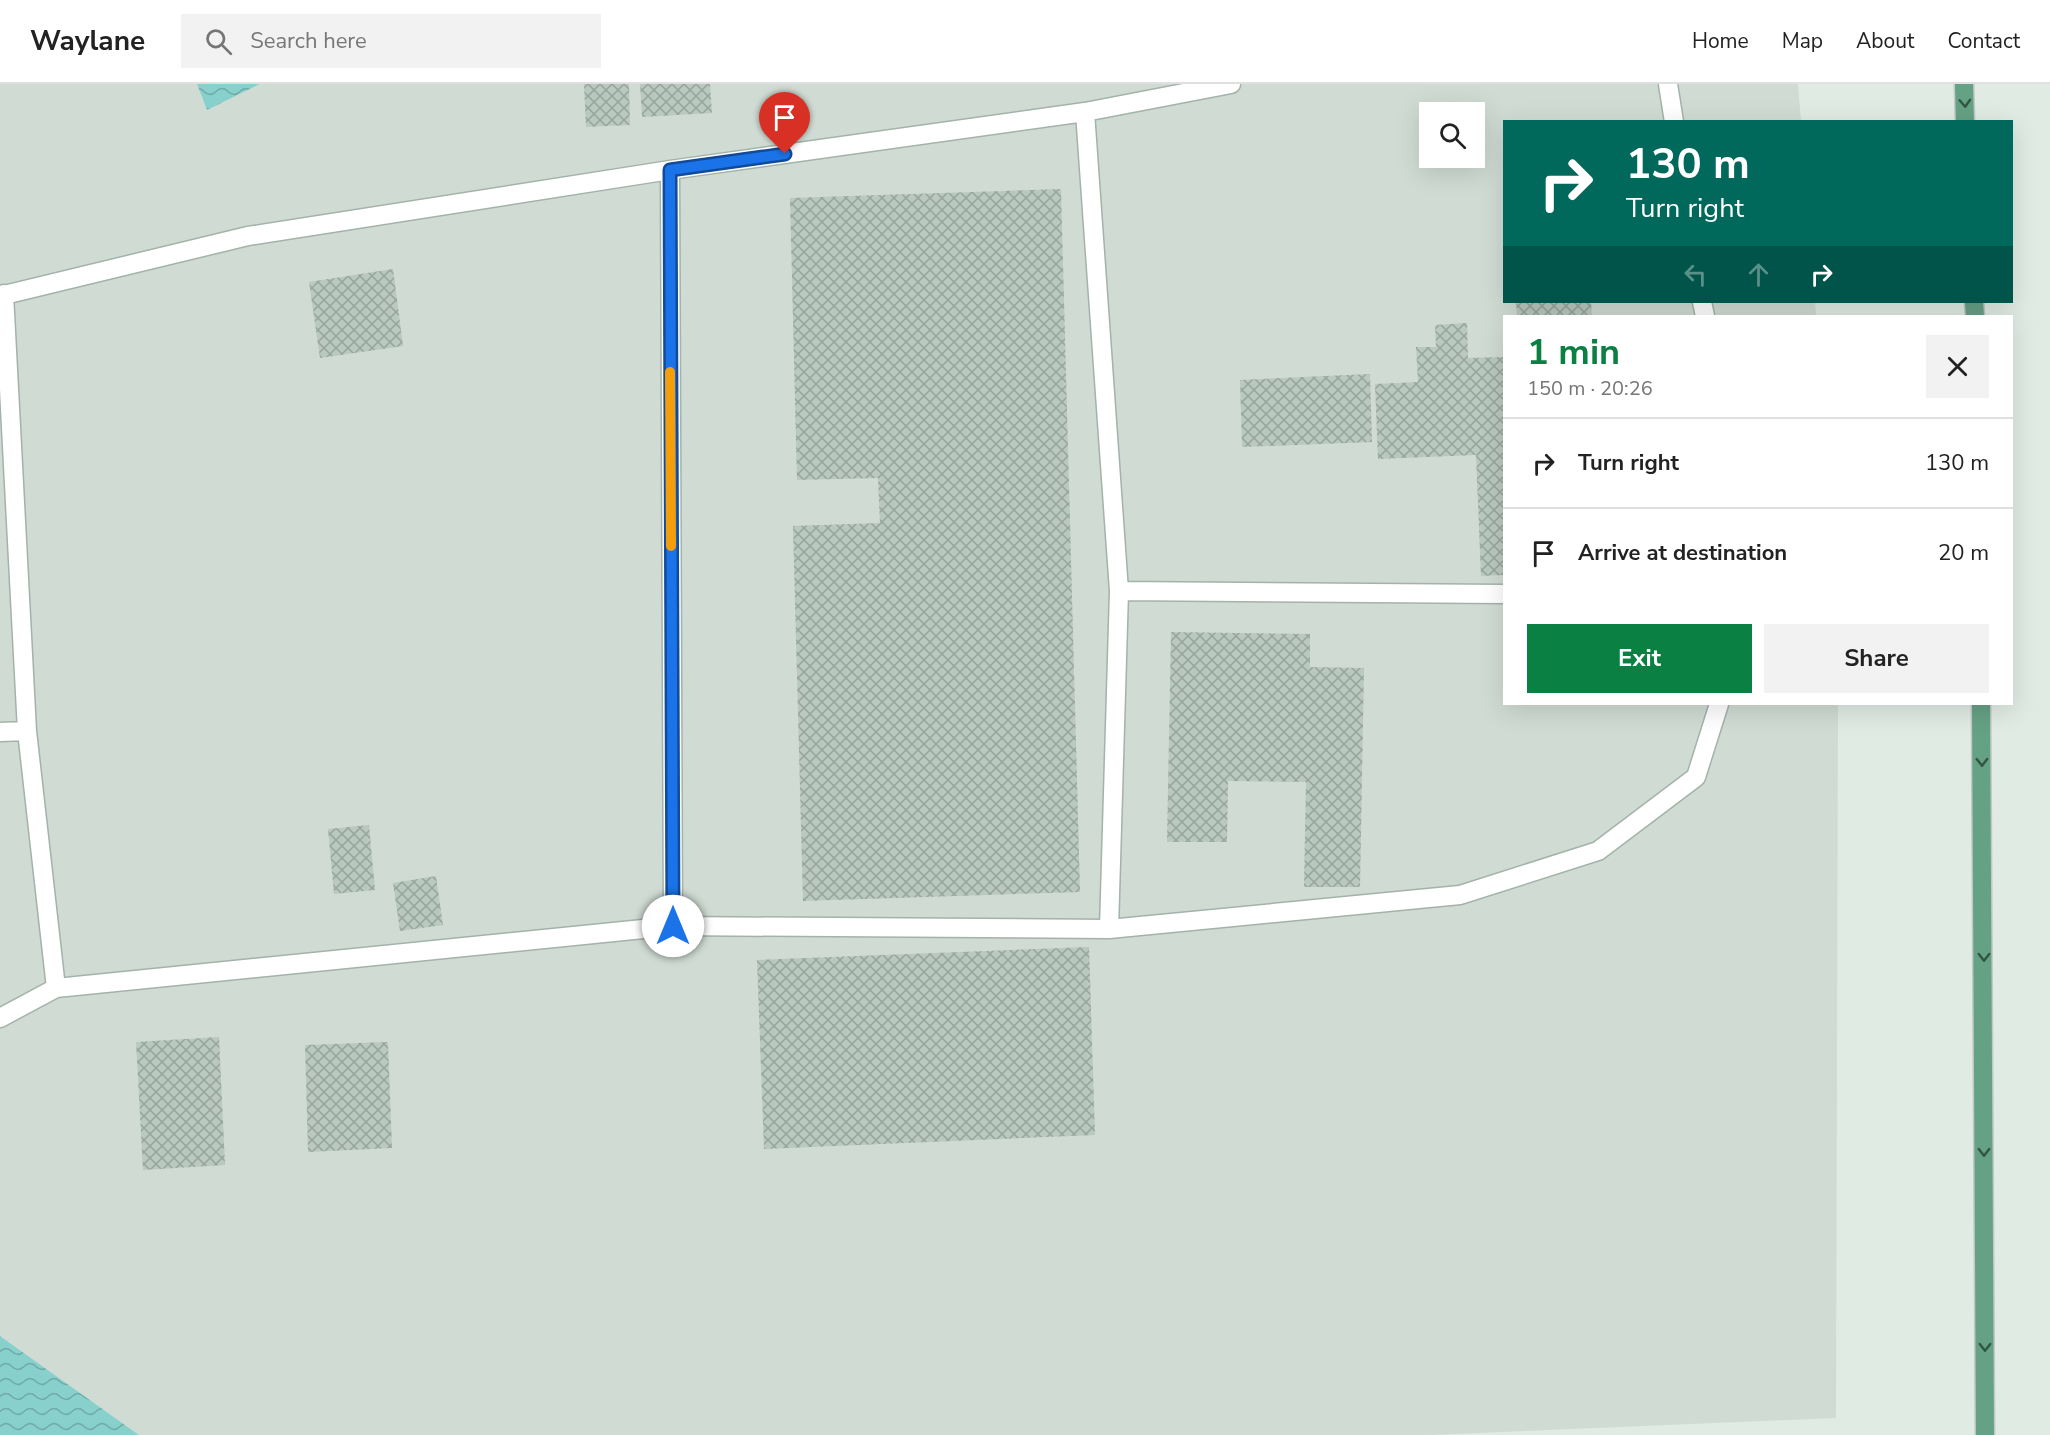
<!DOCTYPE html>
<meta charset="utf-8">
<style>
:root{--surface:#fff;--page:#f2f2f2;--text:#222;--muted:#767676;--line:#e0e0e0;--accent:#0b8043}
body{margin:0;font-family:"Nunito Sans",sans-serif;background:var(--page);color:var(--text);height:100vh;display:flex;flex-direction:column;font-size:22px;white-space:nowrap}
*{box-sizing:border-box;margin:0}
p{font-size:20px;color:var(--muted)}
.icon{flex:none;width:33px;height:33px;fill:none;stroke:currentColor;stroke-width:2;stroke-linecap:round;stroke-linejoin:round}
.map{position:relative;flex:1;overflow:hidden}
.panel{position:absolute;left:1503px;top:231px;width:510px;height:390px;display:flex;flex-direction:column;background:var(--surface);border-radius:0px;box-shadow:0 6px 24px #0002}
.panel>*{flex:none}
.banner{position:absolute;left:1503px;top:36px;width:510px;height:183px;border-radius:0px;box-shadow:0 6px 24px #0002;background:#00695c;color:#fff;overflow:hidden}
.controls{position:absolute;left:1419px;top:18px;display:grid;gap:12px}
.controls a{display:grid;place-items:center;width:66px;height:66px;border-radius:0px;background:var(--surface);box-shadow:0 6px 24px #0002;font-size:30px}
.pin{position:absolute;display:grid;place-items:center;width:51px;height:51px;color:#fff;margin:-62px -26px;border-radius:50% 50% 50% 0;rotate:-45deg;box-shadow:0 0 6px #0007}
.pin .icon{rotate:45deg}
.me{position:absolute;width:66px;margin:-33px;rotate:0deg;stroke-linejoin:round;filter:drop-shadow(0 0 4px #0008)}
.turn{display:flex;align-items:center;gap:21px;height:126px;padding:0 24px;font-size:27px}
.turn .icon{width:78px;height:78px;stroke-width:2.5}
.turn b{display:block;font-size:42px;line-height:51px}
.lanes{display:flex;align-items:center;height:57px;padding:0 24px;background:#0003;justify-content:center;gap:30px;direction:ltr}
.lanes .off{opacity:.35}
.round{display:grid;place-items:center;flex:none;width:63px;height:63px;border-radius:0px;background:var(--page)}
.overview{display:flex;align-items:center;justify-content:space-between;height:102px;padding:0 24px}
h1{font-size:36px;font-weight:700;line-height:45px;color:var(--accent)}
.primary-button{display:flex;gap:12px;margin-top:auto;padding:12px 24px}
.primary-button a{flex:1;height:69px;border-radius:0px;background:var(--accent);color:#fff;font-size:24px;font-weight:700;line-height:69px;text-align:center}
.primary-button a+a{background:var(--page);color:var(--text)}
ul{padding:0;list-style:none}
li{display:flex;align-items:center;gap:18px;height:90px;padding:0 24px;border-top:2px solid var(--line)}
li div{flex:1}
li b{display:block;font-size:22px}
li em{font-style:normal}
header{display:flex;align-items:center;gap:36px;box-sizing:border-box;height:84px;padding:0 30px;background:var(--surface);border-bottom:2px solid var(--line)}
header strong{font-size:28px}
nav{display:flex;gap:33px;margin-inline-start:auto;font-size:21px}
.search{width:420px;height:54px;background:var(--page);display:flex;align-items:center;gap:15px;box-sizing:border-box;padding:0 21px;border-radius:0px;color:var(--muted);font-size:22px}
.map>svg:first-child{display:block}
.built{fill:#cfdbd3;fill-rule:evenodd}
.water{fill:url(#water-waves)}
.building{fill:url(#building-cross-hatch)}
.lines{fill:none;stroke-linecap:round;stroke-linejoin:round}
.street-casing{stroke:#a3b3aa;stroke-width:21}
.primary-casing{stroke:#c1c8c5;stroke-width:21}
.street{stroke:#fff;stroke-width:18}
.primary{stroke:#65a185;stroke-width:18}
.oneway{stroke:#325544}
.route-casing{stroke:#114b97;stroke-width:15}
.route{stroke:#1a73e8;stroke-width:10}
.slow{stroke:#f59e0b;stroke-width:10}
</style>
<header>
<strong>Waylane</strong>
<div class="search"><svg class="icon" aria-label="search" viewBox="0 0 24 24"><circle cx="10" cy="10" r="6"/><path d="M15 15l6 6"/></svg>Search here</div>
<nav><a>Home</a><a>Map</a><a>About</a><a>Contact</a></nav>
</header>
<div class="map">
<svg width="2050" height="1351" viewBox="0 0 2050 1351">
<defs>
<pattern id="water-waves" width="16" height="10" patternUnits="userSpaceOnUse" patternTransform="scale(1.5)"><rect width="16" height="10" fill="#88d0cc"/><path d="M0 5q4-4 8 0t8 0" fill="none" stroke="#6faaa6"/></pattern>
<pattern id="building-cross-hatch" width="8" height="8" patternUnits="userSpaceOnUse" patternTransform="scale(1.5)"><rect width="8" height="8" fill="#b9c9bf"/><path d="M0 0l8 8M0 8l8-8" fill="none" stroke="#96a49c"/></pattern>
</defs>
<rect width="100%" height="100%" fill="#e0ebe4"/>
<path class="built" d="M 0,0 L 197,0 L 207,26 L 260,0 L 1798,0 L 1801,37 L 1504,38 L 1504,218 L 1815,218 L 1816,232 L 1504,232 L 1504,620 L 1838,620 L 1836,1334 L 1430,1351 L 139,1351 L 0,1252 ZM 1430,28 L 1474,28 L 1474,74 L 1430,74 Z"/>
<path class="water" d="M 197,0 L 260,0 L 207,26 Z
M 0,1252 L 139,1351 L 0,1351 Z"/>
<path class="building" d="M 584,0 L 629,0 L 630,41 L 586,43 Z
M 640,0 L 710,0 L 712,29 L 642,33 Z
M 1061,105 L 1080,808 L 803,817 L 793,442 L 880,439 L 878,394 L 797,396 L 790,114 Z
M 393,185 L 403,262 L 320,274 L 309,198 Z
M 1516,218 L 1591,218 L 1592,232 L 1517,232 Z
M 1467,239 L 1468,274 L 1504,273 L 1504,491 L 1481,492 L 1476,371 L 1378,375 L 1375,300 L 1418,298 L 1416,263 L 1436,263 L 1435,241 Z
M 1370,290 L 1372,358 L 1242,363 L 1240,296 Z
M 1171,548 L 1310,550 L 1310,583 L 1364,584 L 1360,803 L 1304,803 L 1306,698 L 1228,697 L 1227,758 L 1167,758 Z
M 369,741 L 375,806 L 334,810 L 328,745 Z
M 436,792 L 443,841 L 400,847 L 393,799 Z
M 1089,863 L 1095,1051 L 764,1065 L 757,876 Z
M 219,953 L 225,1081 L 143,1086 L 136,958 Z
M 388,958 L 392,1064 L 308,1068 L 305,961 Z"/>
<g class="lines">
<g class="street-casing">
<path id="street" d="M 1668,0 L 1674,38
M 1085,28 L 1119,507 L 1109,845
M 670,86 L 673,842
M 4,210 L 27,647 L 56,904
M 0,212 L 248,152 L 670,86 L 1085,28 L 1231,0
M 1702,218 L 1705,232
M 1119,507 L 1504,510
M 0,648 L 27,647
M 0,934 L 56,904 L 673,842 L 1109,845 L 1460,811 L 1598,767 L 1696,693 L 1719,620"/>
</g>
<g class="primary-casing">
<path id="primary" d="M 1964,0 L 1965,38
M 1974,218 L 1975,232
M 1981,620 L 1985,1351"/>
</g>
<use href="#street" class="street"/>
<use href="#primary" class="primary"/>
</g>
<defs><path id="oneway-chevron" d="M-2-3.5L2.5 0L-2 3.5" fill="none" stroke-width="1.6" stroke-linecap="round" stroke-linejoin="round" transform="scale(1.5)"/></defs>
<g class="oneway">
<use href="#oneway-chevron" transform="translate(1965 19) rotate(87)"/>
<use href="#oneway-chevron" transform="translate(1982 678) rotate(89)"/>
<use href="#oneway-chevron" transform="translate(1984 873) rotate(90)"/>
<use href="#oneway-chevron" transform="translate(1984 1068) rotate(90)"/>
<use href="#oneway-chevron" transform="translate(1985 1263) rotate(90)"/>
</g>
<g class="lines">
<g class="route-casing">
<path id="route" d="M 673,842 L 670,86 L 785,70"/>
</g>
<use href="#route" class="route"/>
<path class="slow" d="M 670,288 L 671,462"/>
</g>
</svg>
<div class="controls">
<a><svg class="icon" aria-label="search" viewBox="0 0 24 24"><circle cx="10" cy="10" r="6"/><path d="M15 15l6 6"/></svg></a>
</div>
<div class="pin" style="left:785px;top:70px;background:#d93025"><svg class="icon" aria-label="arrive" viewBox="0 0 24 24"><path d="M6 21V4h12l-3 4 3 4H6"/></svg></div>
<svg class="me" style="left:673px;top:842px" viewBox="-20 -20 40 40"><circle r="19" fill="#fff"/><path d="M0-13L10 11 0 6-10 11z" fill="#1a73e8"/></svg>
<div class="banner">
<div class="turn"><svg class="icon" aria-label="right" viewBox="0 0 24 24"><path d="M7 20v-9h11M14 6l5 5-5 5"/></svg><div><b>130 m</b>Turn right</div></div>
<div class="lanes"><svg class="icon off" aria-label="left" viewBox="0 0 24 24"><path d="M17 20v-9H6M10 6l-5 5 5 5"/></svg><svg class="icon off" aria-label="ahead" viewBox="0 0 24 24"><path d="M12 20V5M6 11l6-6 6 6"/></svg><svg class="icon" aria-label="right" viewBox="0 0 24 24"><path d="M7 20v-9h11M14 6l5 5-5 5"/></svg></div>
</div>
<section class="panel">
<div class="overview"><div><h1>1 min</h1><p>150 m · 20:26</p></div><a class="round"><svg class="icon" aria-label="close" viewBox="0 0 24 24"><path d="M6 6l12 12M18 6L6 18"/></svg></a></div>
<ul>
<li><svg class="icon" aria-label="right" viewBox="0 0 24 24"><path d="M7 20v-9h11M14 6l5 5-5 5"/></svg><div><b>Turn right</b></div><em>130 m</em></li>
<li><svg class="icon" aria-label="arrive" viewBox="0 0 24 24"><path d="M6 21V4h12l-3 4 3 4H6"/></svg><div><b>Arrive at destination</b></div><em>20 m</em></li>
</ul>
<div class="primary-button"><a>Exit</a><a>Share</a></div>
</section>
</div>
